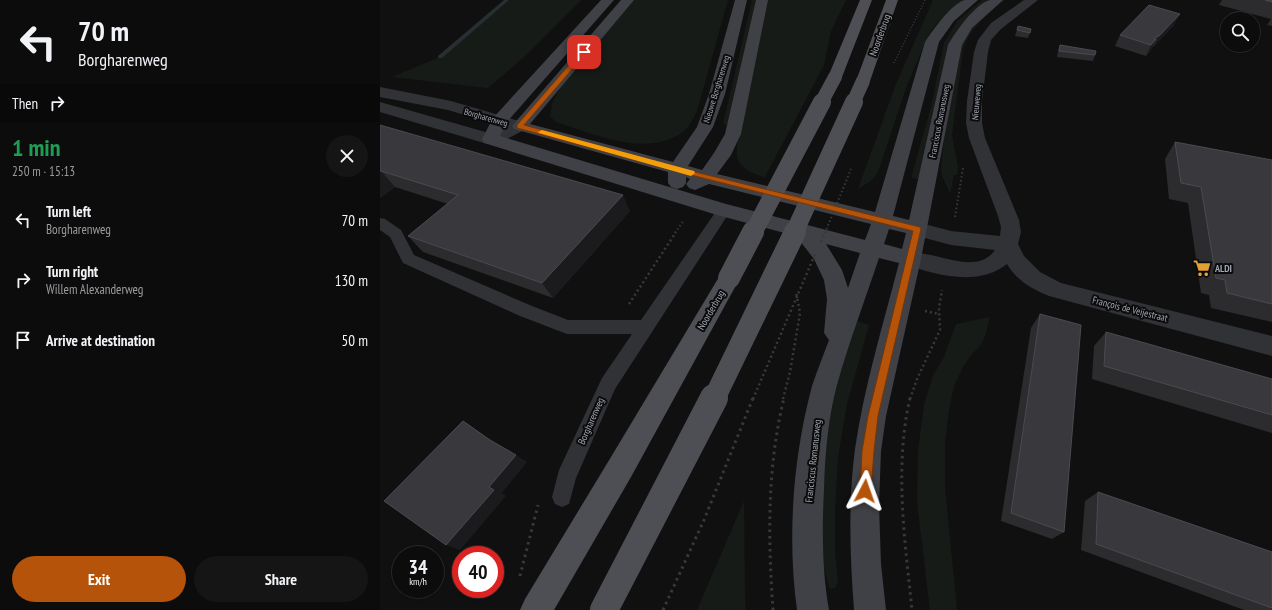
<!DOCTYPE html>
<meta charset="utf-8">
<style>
:root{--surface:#0c0c0d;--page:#151516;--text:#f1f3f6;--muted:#9a9b9d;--line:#2c2c2e;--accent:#b45309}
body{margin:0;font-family:"PT Sans Narrow",sans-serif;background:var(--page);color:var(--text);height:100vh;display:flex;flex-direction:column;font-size:15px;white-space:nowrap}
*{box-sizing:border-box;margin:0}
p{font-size:13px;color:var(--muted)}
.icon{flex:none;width:22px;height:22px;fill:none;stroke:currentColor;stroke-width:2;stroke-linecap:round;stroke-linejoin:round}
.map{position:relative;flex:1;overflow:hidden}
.drawer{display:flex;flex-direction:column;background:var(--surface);width:380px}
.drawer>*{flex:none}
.guide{background:#0c0c0d;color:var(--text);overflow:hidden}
.controls{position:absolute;left:840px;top:12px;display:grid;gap:8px}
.controls a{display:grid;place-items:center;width:40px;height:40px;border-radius:50%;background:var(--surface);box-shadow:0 1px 3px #0004,0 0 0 1px var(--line);font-size:20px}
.speed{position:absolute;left:12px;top:546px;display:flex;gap:8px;font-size:20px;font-weight:700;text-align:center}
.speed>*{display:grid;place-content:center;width:52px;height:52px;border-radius:50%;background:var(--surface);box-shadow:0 1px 3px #0004,0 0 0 1px var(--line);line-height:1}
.speed small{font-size:10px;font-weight:400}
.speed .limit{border:6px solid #d22;background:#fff;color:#111}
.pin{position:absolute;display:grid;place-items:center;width:34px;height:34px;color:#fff;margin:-17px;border-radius:8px;box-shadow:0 2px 6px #0006}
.me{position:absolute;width:44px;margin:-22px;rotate:4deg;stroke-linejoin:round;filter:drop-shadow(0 0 3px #0008)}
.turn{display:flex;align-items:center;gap:14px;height:84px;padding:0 12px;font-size:18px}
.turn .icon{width:52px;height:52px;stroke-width:2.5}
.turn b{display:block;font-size:28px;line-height:34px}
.then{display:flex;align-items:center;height:38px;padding:0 12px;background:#0003;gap:8px;font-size:15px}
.round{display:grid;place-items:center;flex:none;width:42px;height:42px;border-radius:21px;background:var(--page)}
.overview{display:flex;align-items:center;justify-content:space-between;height:68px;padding:0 12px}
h1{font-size:24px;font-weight:700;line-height:30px;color:#1e9e55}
.primary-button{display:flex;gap:8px;margin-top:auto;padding:8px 12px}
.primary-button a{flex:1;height:46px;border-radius:24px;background:var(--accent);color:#fff;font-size:16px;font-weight:700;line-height:46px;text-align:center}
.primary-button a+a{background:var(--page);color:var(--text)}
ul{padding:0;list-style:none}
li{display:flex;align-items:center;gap:12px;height:60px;padding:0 12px}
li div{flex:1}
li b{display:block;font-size:15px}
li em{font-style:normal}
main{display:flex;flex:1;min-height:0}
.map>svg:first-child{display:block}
.green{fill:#171b17}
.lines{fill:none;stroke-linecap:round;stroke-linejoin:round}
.stream{fill:#272f33;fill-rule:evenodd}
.path-far3{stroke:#37393d;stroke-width:1.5;stroke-dasharray:1 2;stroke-linecap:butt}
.path-far2{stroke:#37393d;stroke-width:2;stroke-dasharray:1.5 2.5;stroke-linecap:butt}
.path-far1{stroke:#37393d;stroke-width:2.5;stroke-dasharray:2 3;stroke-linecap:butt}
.path{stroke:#37393d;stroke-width:3;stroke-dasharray:2.5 4;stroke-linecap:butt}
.lane{fill:#313236;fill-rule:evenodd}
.street{fill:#313236;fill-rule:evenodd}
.secondary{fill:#3f4146;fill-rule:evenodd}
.primary{fill:#4d4f54;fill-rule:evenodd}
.path-bridge-far2{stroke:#37393d;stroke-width:2;stroke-dasharray:1.5 2.5;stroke-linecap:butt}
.path-bridge-far1{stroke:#37393d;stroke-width:2.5;stroke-dasharray:2 3;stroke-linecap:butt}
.path-bridge{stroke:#37393d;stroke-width:3;stroke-dasharray:2.5 4;stroke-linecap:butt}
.primary-bridge-far3{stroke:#4d4f54;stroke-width:14}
.primary-bridge-far2{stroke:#4d4f54;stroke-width:18}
.primary-bridge-far1{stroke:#4d4f54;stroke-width:22}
.primary-bridge{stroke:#4d4f54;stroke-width:28}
.wall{fill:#2c2c2f}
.shaded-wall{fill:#1b1b1d}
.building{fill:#39393d;stroke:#494b4f}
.route{fill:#b45309;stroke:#753606}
.slow{fill:#f59e0b}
.labels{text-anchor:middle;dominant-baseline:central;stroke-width:4;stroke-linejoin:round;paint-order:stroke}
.far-street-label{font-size:9px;fill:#a2a7b1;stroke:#0b0b0c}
.street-label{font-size:10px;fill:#a2a7b1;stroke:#0b0b0c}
.poi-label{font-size:10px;font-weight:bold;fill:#a2a7b1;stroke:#0b0b0c;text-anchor:start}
</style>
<main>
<section class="drawer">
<div class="guide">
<div class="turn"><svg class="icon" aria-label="left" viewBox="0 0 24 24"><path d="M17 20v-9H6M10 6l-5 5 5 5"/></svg><div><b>70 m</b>Borgharenweg</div></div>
<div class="then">Then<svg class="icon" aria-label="right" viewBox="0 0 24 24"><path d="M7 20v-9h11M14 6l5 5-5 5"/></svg></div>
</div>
<div class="overview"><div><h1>1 min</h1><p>250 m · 15:13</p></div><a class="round"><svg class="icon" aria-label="close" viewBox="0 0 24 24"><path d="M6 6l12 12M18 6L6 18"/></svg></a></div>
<ul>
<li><svg class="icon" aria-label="left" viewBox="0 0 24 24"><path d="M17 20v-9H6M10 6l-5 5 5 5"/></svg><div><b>Turn left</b><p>Borgharenweg</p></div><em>70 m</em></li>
<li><svg class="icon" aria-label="right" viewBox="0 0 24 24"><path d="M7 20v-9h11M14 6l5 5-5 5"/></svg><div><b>Turn right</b><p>Willem Alexanderweg</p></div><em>130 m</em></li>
<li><svg class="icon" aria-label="arrive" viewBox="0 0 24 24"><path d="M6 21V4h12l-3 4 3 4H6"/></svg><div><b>Arrive at destination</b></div><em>50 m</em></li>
</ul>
<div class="primary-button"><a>Exit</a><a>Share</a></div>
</section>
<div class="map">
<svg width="892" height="610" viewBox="0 0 892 610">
<rect width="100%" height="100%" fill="#101011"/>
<path class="green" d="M 127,0 L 201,0 L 145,56 L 108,88 L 12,77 L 60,57 Z
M 253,0 L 348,0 L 317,111 C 313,118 310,127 303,132 C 265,158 215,134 176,122 L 170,116 L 172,103 L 182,85 Z
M 372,0 L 377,0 L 351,125 L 343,124 Z
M 387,0 L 466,0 L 451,31 L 444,65 L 385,177 C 358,170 351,158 361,132 Z
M 553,0 L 587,0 L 558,22 L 549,34 L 527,85 L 498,172 L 491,181 L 478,189 L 516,84 Z
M 602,0 L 609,0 L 582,23 L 569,43 L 554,122 L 538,179 L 531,178 L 551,107 L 564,43 L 577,21 Z
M 620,0 L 625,0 C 607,14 591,27 583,49 L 572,135 L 578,167 L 577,175 L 574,175 L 570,193 L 562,176 L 561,167 L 569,96 L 581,39 Z
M 610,317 L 605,336 L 601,345 L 591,355 L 583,367 L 574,386 L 569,410 L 565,442 L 565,487 L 577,610 L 550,610 L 537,502 L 538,451 L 544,405 L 553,375 L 564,357 L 576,324 Z
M 477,321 L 489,325 L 467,404 L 458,457 L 455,512 L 455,551 L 458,582 L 455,588 L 450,589 C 442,568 442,544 443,522 C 443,491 444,461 448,431 C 453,393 465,357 477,321 Z
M 364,501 L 365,598 L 366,610 L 317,610 Z"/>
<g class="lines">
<path class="stream" d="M 124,0 L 129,0 L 62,58 L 58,58 L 58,56 Z"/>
<path class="path-far3" d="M 514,63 L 545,0"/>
<path class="path-far2" d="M 575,217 L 583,168
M 295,233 L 304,220"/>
<path class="path-far1" d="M 249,304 L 296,232
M 545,311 L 559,314
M 403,399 L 410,372 L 420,313 L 416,292
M 530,399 L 537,379 L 560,330 L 559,308 L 562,290"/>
<path class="path" d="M 530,398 C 514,467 525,541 532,610
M 140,576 L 158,505
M 393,610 C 388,539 387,467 404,398"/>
<path class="lane" d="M 344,205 L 349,207 L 351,210 L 235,389 L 196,478 L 189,504 L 182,507 L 175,504 L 172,497 L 179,470 L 222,378 L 252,334 L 187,334 L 140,316 L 23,263 L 10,237 L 0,230 L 0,218 L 5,219 L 21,230 L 34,255 L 152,306 L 188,320 L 261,320 L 339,207 Z"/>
<path class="street" d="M 644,0 L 658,0 L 621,29 L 611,40 L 608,52 L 602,101 L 602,123 L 605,138 L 639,220 L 641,232 L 638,244 L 644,256 L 660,272 L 681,283 L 892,336 L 892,356 L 669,296 C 652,289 637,281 627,264 C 598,287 556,275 524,264 L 521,259 L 524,254 C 549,246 595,279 615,250 L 571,245 L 530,234 L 527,229 L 530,224 L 537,222 L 571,231 L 620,236 L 621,227 L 618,216 L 589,138 L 586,123 L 587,101 L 594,52 L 598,40 L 611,23 Z
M 0,87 L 71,101 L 146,123 L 148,126 L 146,129 C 134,135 117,146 104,143 L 0,112 L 0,102 L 109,133 L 125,127 L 68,110 L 0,97 Z"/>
<path class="secondary" d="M 221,0 L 234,0 L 126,123 L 120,136 L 346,204 L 485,240 L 491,224 L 329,184 L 315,190 L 309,188 L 306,184 L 310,179 L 306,177 L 306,183 L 303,187 L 297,189 L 291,187 L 288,183 L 288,172 L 134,129 L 132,126 L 241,0 L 254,0 L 150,124 L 293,162 L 317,127 L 329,94 L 355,0 L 367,0 L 345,94 L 333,127 L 308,166 L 322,170 L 334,153 L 345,134 L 376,0 L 388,0 L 361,134 L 351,155 L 337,174 L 495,212 L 545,42 C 552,31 572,3 585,0 C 589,0 594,0 598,0 L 574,21 L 559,42 L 513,216 L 529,220 L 568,45 C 575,32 596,3 610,0 C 614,0 619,0 623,0 L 592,28 L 582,45 L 541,259 L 506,416 L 501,451 L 499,505 L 501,564 L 506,610 L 474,610 C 470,557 468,502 475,449 C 484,387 503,325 519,263 L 499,258 C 485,300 469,342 457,385 C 448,419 445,454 444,489 C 442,530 442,570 449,610 L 417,610 C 407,537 413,457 432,386 C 437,371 443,356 449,340 L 444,333 L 447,299 L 444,280 L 434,259 L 416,236 L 337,215 L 104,143 L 102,139 L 113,118 ZM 509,229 L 526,233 L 522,249 L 504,244 ZM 446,244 L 480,253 L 468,288 L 462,270 Z"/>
<path class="primary" d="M 480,0 L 492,0 L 462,77 L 460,80 L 455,81 L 450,80 L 448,77 Z
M 506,0 L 518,0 L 490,81 L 488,84 L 483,85 L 478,84 L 476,81 Z
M 349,270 L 356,272 L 360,278 L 251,477 L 174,610 L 140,610 L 145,599 L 231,457 L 342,272 Z"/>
<path class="path-bridge-far2" d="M 445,233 L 471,169"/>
<path class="path-bridge-far1" d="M 441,242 L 445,232
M 373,399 L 436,252"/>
<path class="path-bridge" d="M 283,610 L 324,520 L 373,398"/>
<path class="primary-bridge-far3" d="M 441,103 L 455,77
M 473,103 L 483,81"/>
<path class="primary-bridge-far2" d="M 373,233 L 442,102
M 414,233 L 474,102"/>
<path class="primary-bridge-far1" d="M 349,278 L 373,232
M 334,399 L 415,232"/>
<path class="primary-bridge" d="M 224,610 L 334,398"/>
</g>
<path class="wall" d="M 842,0 L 892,0 L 892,26 L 887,25 L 891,19 L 839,5 Z
M 794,25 L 773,47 L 772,47 L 771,50 L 766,56 L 735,46 L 740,35 Z
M 651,29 L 648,38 L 635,36 L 637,30 Z
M 680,45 L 715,55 L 713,61 L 677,57 L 678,51 Z
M 0,125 L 250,211 L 173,298 L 43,252 L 28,236 L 68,204 L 15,187 L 0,198 Z
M 795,142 L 892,160 L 892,322 L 831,308 L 829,295 L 821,293 L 808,203 L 789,199 L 785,159 Z
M 660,314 L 684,532 L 672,539 L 621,521 L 651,328 Z
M 726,332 L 892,379 L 892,433 L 712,379 L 714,346 Z
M 718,492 L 892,552 L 892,610 L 864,610 L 701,550 L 705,501 Z"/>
<path class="shaded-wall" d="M 800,14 L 794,25 L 773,47 L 779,36 Z
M 777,36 L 773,44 L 776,39 L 771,50 L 766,56 L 774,39 Z
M 0,171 L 1,171 L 15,187 L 0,198 Z
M 243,195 L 250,211 L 173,298 L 162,283 Z
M 136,455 L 147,462 L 122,493 L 126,496 L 80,550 L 66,545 L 109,487 Z"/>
<path class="building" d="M 885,0 L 892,0 L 892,2 Z
M 769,5 L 800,14 L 779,36 L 777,36 L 774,39 L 776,39 L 771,45 L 740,35 Z
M 638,26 L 651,29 L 650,33 L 637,30 Z
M 680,45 L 716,51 L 715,55 L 679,51 Z
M 0,125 L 243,195 L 162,283 L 28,236 L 78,195 L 1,171 L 0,171 Z
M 795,142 L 892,160 L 892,304 L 847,293 L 845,280 L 836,278 L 821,187 L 801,183 Z
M 660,314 L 701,325 L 684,532 L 631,513 Z
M 726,332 L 892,379 L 892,415 L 724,366 Z
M 83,421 L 110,440 L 136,455 L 109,487 L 114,490 L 66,545 L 4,501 Z
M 718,492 L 892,552 L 892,608 L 716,544 Z"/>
<path class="route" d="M 202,50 L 207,52 L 144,125 L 311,171 L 540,227 L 541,229 L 498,416 L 494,451 L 491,491 L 489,495 L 485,497 L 481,495 L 480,491 L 482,451 L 488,416 L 533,231 L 311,175 L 137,128 L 137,125 Z"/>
<path class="slow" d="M 162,130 L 314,171 L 315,173 L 311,176 L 159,133 L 158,132 Z"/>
<defs>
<g id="supermarket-bare" transform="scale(1.38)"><path d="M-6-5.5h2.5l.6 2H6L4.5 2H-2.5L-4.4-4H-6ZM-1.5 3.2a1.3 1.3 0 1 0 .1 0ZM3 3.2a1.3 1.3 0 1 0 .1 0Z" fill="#e29f36" stroke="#0b0b0c" stroke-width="2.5" paint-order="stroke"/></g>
</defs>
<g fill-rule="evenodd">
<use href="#supermarket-bare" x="822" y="268"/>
</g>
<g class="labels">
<g class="far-street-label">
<text transform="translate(336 89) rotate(-73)">Nieuwe Borgharenweg</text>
<text transform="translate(596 102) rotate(-85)">Nieuweweg</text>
<text transform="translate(106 117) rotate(16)">Borgharenweg</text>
<text transform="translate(559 121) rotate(-79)">Franciscus Romanusweg</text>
</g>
<g class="street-label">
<text transform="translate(500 35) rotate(-70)">Noorderbrug</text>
<text transform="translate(750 309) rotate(14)">François de Veijestraat</text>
<text transform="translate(331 310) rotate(-60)">Noorderbrug</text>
<text transform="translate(211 421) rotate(-66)">Borgharenweg</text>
<text transform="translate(433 461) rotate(-84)">Franciscus Romanusweg</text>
</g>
<g class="poi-label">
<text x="835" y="268">ALDI</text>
</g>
</g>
</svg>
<div class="controls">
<a><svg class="icon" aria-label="search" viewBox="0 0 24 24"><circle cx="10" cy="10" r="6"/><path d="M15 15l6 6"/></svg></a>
</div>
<div class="speed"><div>34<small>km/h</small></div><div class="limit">40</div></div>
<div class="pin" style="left:204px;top:52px;background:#d93025"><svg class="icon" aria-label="arrive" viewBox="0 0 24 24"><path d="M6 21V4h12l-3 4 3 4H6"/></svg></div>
<svg class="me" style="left:485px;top:491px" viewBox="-20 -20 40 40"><path d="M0-17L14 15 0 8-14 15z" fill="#b45309" stroke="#fff" stroke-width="4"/></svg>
</div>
</main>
